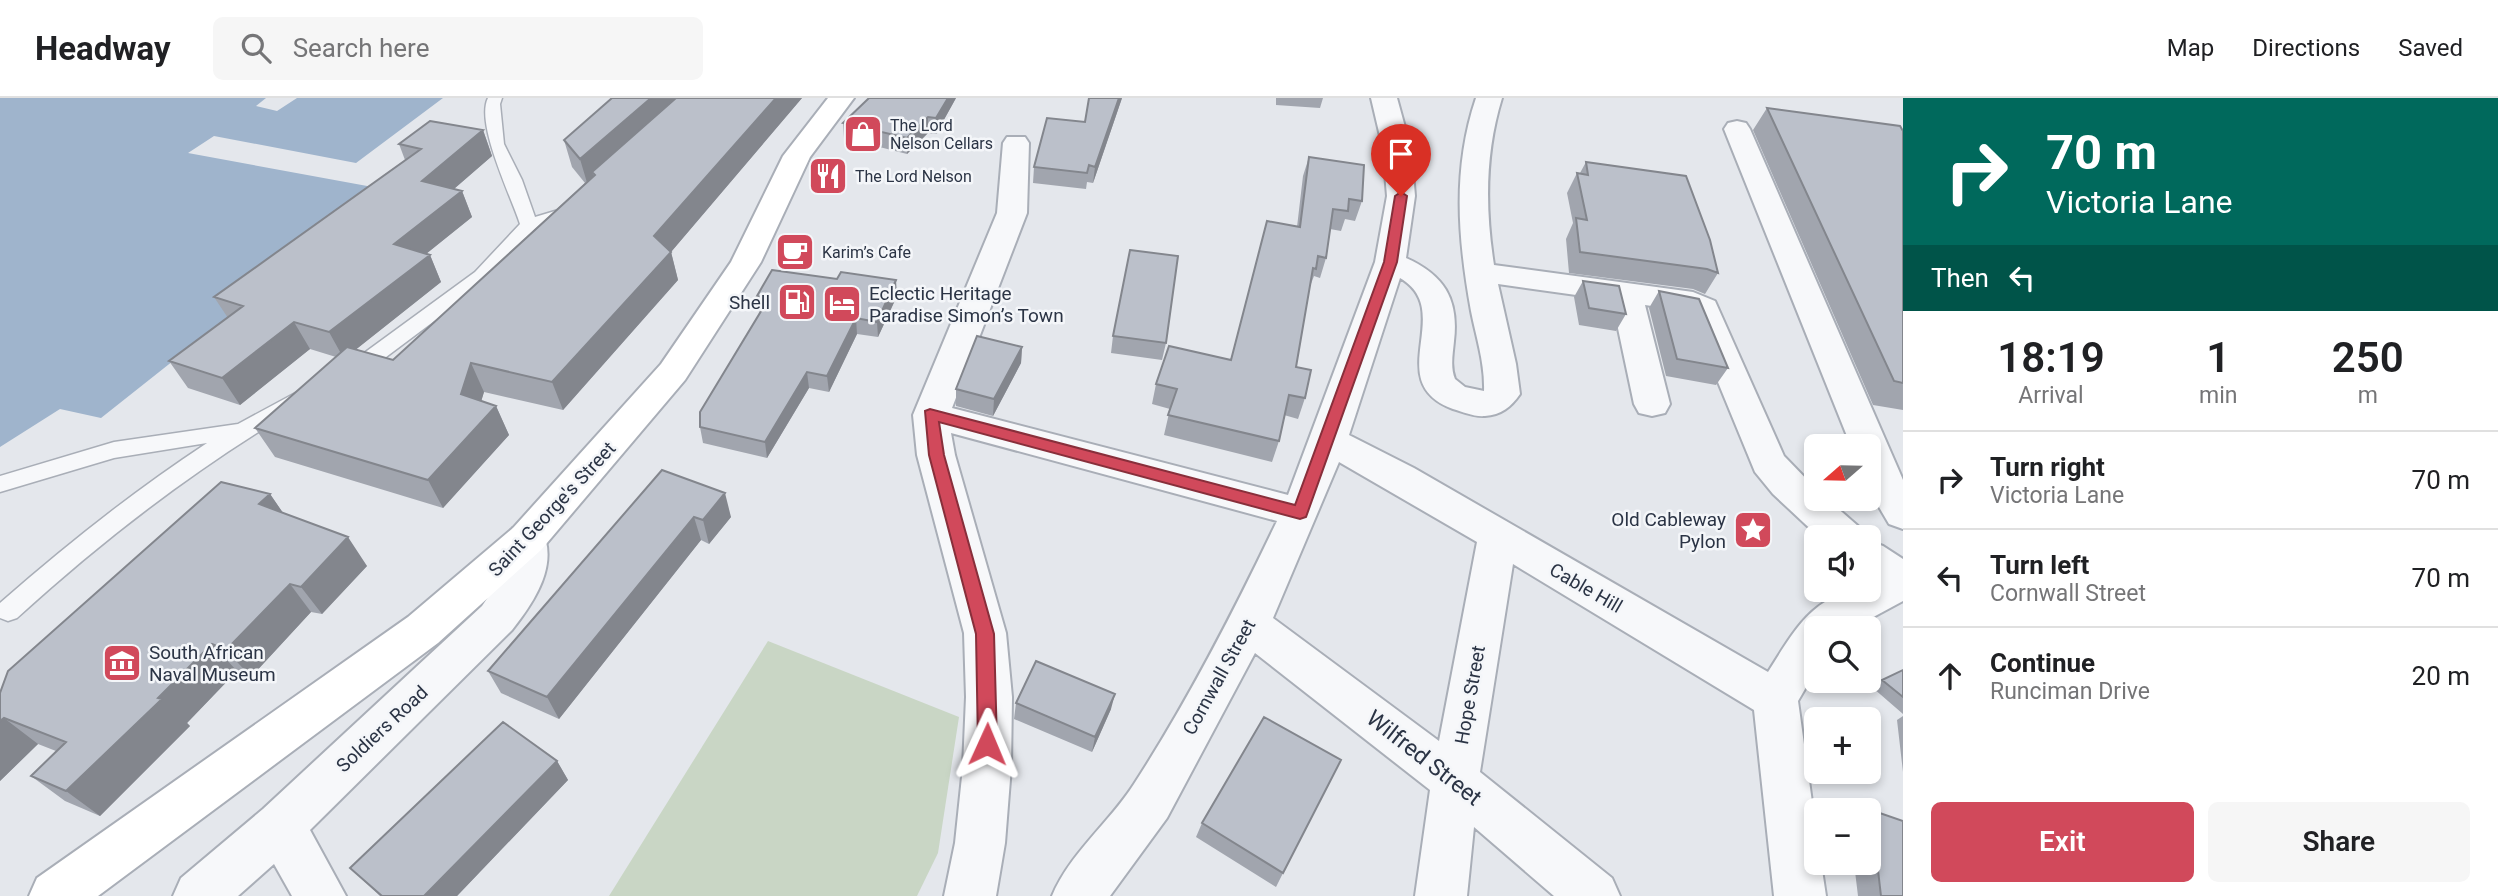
<!DOCTYPE html>
<meta charset="utf-8">
<style>
:root{--surface:#fff;--page:#f6f6f6;--text:#202124;--muted:#757577;--line:#e0e0e0;--accent:#d1495b}
body{margin:0;font-family:Roboto,sans-serif;background:var(--page);color:var(--text);height:100vh;display:flex;flex-direction:column;font-size:26px;white-space:nowrap}
*{box-sizing:border-box;margin:0}
p{font-size:23px;color:var(--muted)}
.icon{flex:none;width:38px;height:38px;fill:none;stroke:currentColor;stroke-width:2;stroke-linecap:round;stroke-linejoin:round}
.map{position:relative;flex:1;overflow:hidden}
.sheet{display:flex;flex-direction:column;background:var(--surface);width:595px}
.sheet>*{flex:none}
.hud{background:#00695c;color:#fff;overflow:hidden}
.needle{width:46px;rotate:250deg}
.buttons{position:absolute;left:1804px;top:336px;display:grid;gap:14px}
.buttons a{display:grid;place-items:center;width:77px;height:77px;border-radius:10px;background:var(--surface);box-shadow:0 4px 10px #0003;font-size:35px}
.pin{position:absolute;display:grid;place-items:center;width:60px;height:60px;color:#fff;margin:-72px -30px;border-radius:50% 50% 50% 0;rotate:-45deg;box-shadow:0 0 7px #0007}
.pin .icon{rotate:45deg}
.me{position:absolute;width:77px;margin:-38px;rotate:1deg;stroke-linejoin:round;filter:drop-shadow(0 0 5px #0008)}
.turn{display:flex;align-items:center;gap:24px;height:147px;padding:0 28px;font-size:32px}
.turn .icon{width:91px;height:91px;stroke-width:2.5}
.turn b{display:block;font-size:49px;line-height:60px}
.then{display:flex;align-items:center;height:66px;padding:0 28px;background:#0003;gap:14px;font-size:26px}
.eta{display:flex;justify-content:space-evenly;align-items:center;height:119px;text-align:center}
.eta b{font-size:42px;font-weight:600;line-height:49px}
.action{display:flex;gap:14px;margin-top:auto;padding:14px 28px}
.action a{flex:1;height:80px;border-radius:10px;background:var(--accent);color:#fff;font-size:28px;font-weight:600;line-height:80px;text-align:center}
.action a+a{background:var(--page);color:var(--text)}
ul{padding:0;list-style:none}
li{display:flex;align-items:center;gap:21px;height:98px;padding:0 28px;border-top:2px solid var(--line)}
li div{flex:1}
li b{display:block;font-size:26px}
li em{font-style:normal}
header{display:flex;align-items:center;gap:42px;box-sizing:border-box;height:98px;padding:0 35px;background:var(--surface);border-bottom:2px solid var(--line)}
header strong{font-size:33px}
nav{display:flex;gap:38px;margin-inline-start:auto;font-size:24px}
.search{width:490px;height:63px;background:var(--page);display:flex;align-items:center;gap:18px;box-sizing:border-box;padding:0 24px;border-radius:10px;color:var(--muted);font-size:26px}
main{display:flex;flex:1;min-height:0}
.map>svg:first-child{display:block}
.green{fill:#c9d6c5}
.water{fill:#9fb4cc}
.lines{fill:none;stroke-linecap:round;stroke-linejoin:round}
.lane-casing{stroke:#a9aeb7;stroke-width:3}
.street-casing{stroke:#a9aeb7;stroke-width:4}
.secondary-casing{stroke:#a9aeb7;stroke-width:4}
.lane{fill:#f7f8fa;fill-rule:evenodd}
.street{fill:#f7f8fa;fill-rule:evenodd}
.secondary{fill:#fff;fill-rule:evenodd}
.wall{fill:#a1a5ae}
.shaded-wall{fill:#83868d}
.building{fill:#bbc0ca;stroke:#83868d;stroke-width:2}
.route{fill:#d1495b;stroke:#882f3b;stroke-width:2}
.labels{text-anchor:middle;dominant-baseline:central;stroke-width:5;stroke-linejoin:round;paint-order:stroke}
.far-poi-label{font-size:16px;fill:#2b3445;stroke:#f4f6f9;text-anchor:start}
.poi-label{font-size:19px;fill:#2b3445;stroke:#f4f6f9;text-anchor:start}
.street-label{font-size:19px;fill:#2b3445;stroke:#f4f6f9}
.near-street-label{font-size:23px;fill:#2b3445;stroke:#f4f6f9}
</style>
<header>
<strong>Headway</strong>
<div class="search"><svg class="icon" aria-label="search" viewBox="0 0 24 24"><circle cx="10" cy="10" r="6"/><path d="M15 15l6 6"/></svg>Search here</div>
<nav><a>Map</a><a>Directions</a><a>Saved</a></nav>
</header>
<main>
<div class="map">
<svg width="1903" height="798" viewBox="0 0 1903 798">
<rect width="100%" height="100%" fill="#e4e7ec"/>
<path class="green" d="M 768,543 L 959,619 L 938,755 L 917,798 L 609,798 Z"/>
<path class="water" d="M 0,0 L 266,0 L 256,8 L 277,13 L 297,0 L 443,0 L 356,65 L 214,38 L 188,55 L 389,92 L 101,320 L 60,311 L 0,349 Z"/>
<g class="lines">
<g class="lane-casing">
<path id="lane" d="M 488,0 L 502,0 L 500,6 L 504,46 L 522,82 L 535,119 L 575,107 L 584,112 L 581,116 L 535,131 L 489,182 L 374,268 L 357,277 L 343,277 L 340,272 L 360,258 L 475,174 L 520,126 C 511,98 475,25 488,0 Z
M 301,292 L 311,299 L 308,304 C 202,365 107,438 17,520 L 8,523 L 0,520 L 0,505 C 66,447 134,393 207,345 L 114,360 L 0,394 L 0,378 L 114,344 L 238,326 Z"/>
</g>
<g class="street-casing">
<path id="street" d="M 1371,0 L 1397,0 L 1411,51 L 1415,98 L 1406,160 C 1444,177 1459,201 1454,243 C 1453,255 1450,269 1455,281 L 1465,289 L 1484,293 C 1485,265 1476,239 1471,213 C 1458,141 1452,71 1476,0 L 1502,0 C 1485,55 1485,110 1494,167 L 1693,194 L 1715,203 L 1784,358 L 1816,391 L 1816,401 L 1827,401 L 1858,428 L 1864,439 L 1819,439 L 1773,396 L 1755,374 L 1690,216 L 1685,213 L 1645,207 L 1670,306 L 1665,315 L 1652,318 L 1639,315 L 1634,306 L 1612,202 L 1498,186 L 1516,266 L 1520,296 C 1511,309 1501,317 1485,318 C 1474,319 1463,314 1453,311 C 1380,284 1457,213 1400,180 L 1349,337 L 1414,370 L 1768,574 C 1794,533 1815,492 1869,492 L 1869,443 L 1883,448 L 1903,461 L 1903,503 L 1853,530 L 1816,530 L 1816,572 L 1798,603 L 1816,733 L 1816,765 L 1821,765 L 1826,798 L 1774,798 L 1754,612 L 1513,466 L 1480,674 L 1612,780 L 1620,798 L 1554,798 L 1474,729 L 1467,798 L 1415,798 L 1430,692 L 1255,555 L 1167,720 L 1110,798 L 1052,798 C 1070,755 1109,725 1134,686 C 1188,603 1234,513 1277,423 L 951,335 L 955,357 L 1006,535 L 1012,599 L 1011,669 L 1005,745 L 996,798 L 944,798 L 955,745 L 963,669 L 966,599 L 964,535 L 917,357 L 913,317 L 997,115 L 1003,45 L 1007,39 L 1025,39 L 1029,45 L 1027,115 L 952,310 L 1288,397 L 1375,164 L 1387,98 L 1383,51 ZM 1339,364 L 1477,444 L 1439,643 L 1273,520 Z
M 1737,23 L 1746,25 L 1750,31 L 1903,382 L 1903,431 L 1889,426 L 1869,392 L 1869,348 L 1851,348 L 1724,31 L 1728,25 Z
M 527,426 L 541,430 C 560,466 534,504 512,532 L 310,732 L 346,798 L 292,798 L 274,766 L 238,798 L 173,798 L 181,780 L 263,711 L 482,508 L 505,474 L 507,441 L 513,430 Z"/>
</g>
<g class="secondary-casing">
<path id="secondary" d="M 828,0 L 854,0 L 810,59 L 761,164 L 685,282 L 541,452 L 438,545 L 98,798 L 29,798 L 37,780 L 408,519 L 513,430 L 661,266 L 731,164 L 783,58 Z"/>
</g>
<use href="#lane" class="lane"/>
<use href="#street" class="street"/>
<use href="#secondary" class="secondary"/>
</g>
<path class="wall" d="M 612,0 L 802,0 L 671,154 L 678,182 L 563,312 L 484,294 L 481,303 L 496,308 L 509,337 L 443,410 L 275,359 L 255,330 L 336,259 L 310,251 L 240,307 L 188,290 L 169,263 L 228,220 L 214,199 L 405,62 L 399,46 L 483,32 L 492,58 L 454,91 L 462,93 L 472,119 L 426,156 L 430,157 L 441,184 L 355,252 L 393,262 L 585,85 L 572,69 L 564,42 Z
M 956,0 L 936,36 L 928,35 L 907,56 L 844,40 L 843,25 Z
M 1122,0 L 1093,85 L 1087,84 L 1086,91 L 1033,85 L 1034,69 L 1085,24 Z
M 1276,0 L 1323,0 L 1320,10 L 1276,7 Z
M 1767,10 L 1903,33 L 1903,312 L 1873,307 L 1753,32 Z
M 1309,59 L 1362,103 L 1355,123 L 1345,121 L 1341,133 L 1330,131 L 1326,160 L 1320,180 L 1314,178 L 1309,191 L 1296,269 L 1305,300 L 1298,321 L 1284,317 L 1279,343 L 1272,364 L 1164,337 L 1170,311 L 1152,306 L 1156,286 L 1231,262 L 1297,129 L 1303,78 Z
M 1586,64 L 1718,175 L 1705,196 L 1693,191 L 1569,175 L 1566,141 L 1573,125 L 1567,95 L 1577,75 L 1580,75 Z
M 1583,183 L 1626,216 L 1616,233 L 1579,227 L 1574,199 Z
M 1659,193 L 1728,270 L 1716,287 L 1666,278 L 1649,210 Z
M 757,198 L 897,198 L 878,239 L 857,236 L 829,294 L 809,290 L 767,360 L 703,345 L 700,329 L 760,214 Z
M 1113,238 L 1166,245 L 1162,262 L 1111,255 Z
M 1022,249 L 1021,265 L 993,318 L 956,308 L 956,291 Z
M 662,372 L 731,419 L 709,446 L 701,442 L 559,621 L 501,595 L 488,573 Z
M 270,396 L 283,415 L 367,468 L 322,516 L 311,514 L 251,579 L 237,573 L 187,625 L 190,628 L 100,718 L 65,703 L 31,678 L 56,653 L 38,646 L 0,683 L 0,595 Z
M 1903,572 L 1903,616 L 1873,590 L 1882,582 Z
M 1016,605 L 1111,611 L 1092,654 L 1014,621 Z
M 1903,618 L 1903,674 L 1897,622 Z
M 557,663 L 568,682 L 457,798 L 380,798 L 350,770 Z
M 1871,712 L 1903,798 L 1858,798 L 1854,765 L 1869,765 L 1869,714 Z
M 1202,725 L 1283,775 L 1276,789 L 1196,739 Z"/>
<path class="shaded-wall" d="M 651,0 L 687,0 L 595,77 L 592,74 L 595,82 L 588,88 L 580,61 Z
M 776,0 L 802,0 L 671,154 L 678,182 L 563,312 L 552,284 L 654,138 Z
M 948,0 L 956,0 L 936,36 L 936,20 Z
M 1119,0 L 1122,0 L 1093,85 L 1095,69 Z
M 928,19 L 928,35 L 907,56 L 907,40 Z
M 483,32 L 492,58 L 433,109 L 422,83 Z
M 462,93 L 472,119 L 406,172 L 394,146 Z
M 430,157 L 441,184 L 344,261 L 329,234 Z
M 896,182 L 897,198 L 878,239 L 877,224 Z
M 856,220 L 857,236 L 829,294 L 827,278 Z
M 294,224 L 310,251 L 240,307 L 222,280 Z
M 1022,249 L 1021,265 L 993,318 L 994,301 Z
M 471,265 L 484,294 L 475,324 L 461,296 Z
M 807,274 L 809,290 L 767,360 L 765,344 Z
M 496,308 L 509,337 L 443,410 L 428,382 Z
M 725,395 L 731,419 L 709,446 L 703,422 Z
M 270,396 L 290,425 L 259,406 Z
M 694,419 L 701,442 L 559,621 L 547,599 Z
M 348,439 L 367,468 L 322,516 L 301,489 Z
M 290,486 L 311,514 L 251,579 L 226,552 Z
M 212,546 L 237,573 L 187,625 L 190,628 L 100,718 L 66,693 Z
M 1115,596 L 1111,611 L 1092,654 L 1095,639 Z
M 4,620 L 38,646 L 0,683 L 0,623 Z
M 557,663 L 568,682 L 457,798 L 426,798 L 425,797 Z"/>
<path class="building" d="M 612,0 L 651,0 L 580,61 L 564,42 Z
M 676,0 L 776,0 L 654,138 L 671,154 L 552,284 L 471,265 L 461,296 L 496,308 L 428,382 L 255,330 L 347,249 L 393,262 L 595,77 L 592,74 Z
M 869,0 L 948,0 L 936,20 L 928,19 L 907,40 L 843,25 Z
M 1089,0 L 1119,0 L 1095,69 L 1089,67 L 1087,75 L 1034,69 L 1047,20 L 1085,24 Z
M 1767,10 L 1900,28 L 1903,33 L 1903,285 L 1894,283 Z
M 430,23 L 483,32 L 422,83 L 462,93 L 394,146 L 430,157 L 329,234 L 294,224 L 222,280 L 169,263 L 243,208 L 214,199 L 421,51 L 399,46 Z
M 1309,59 L 1364,67 L 1362,103 L 1349,101 L 1348,113 L 1333,111 L 1326,160 L 1318,158 L 1316,171 L 1313,170 L 1296,269 L 1311,272 L 1305,300 L 1289,297 L 1279,343 L 1168,317 L 1177,291 L 1156,286 L 1169,248 L 1231,262 L 1267,123 L 1300,129 Z
M 1586,64 L 1686,78 L 1710,142 L 1718,175 L 1707,171 L 1580,154 L 1576,120 L 1587,122 L 1577,75 L 1588,77 Z
M 1130,152 L 1178,158 L 1166,245 L 1113,238 Z
M 772,172 L 837,181 L 841,174 L 896,182 L 877,224 L 856,220 L 827,278 L 807,274 L 765,344 L 700,329 L 700,314 L 769,200 L 757,198 Z
M 1583,183 L 1619,188 L 1626,216 L 1589,210 Z
M 1659,193 L 1699,201 L 1728,270 L 1677,261 Z
M 977,238 L 1022,249 L 994,301 L 956,291 Z
M 662,372 L 725,395 L 703,422 L 694,419 L 547,599 L 488,573 Z
M 221,384 L 270,396 L 259,406 L 348,439 L 301,489 L 290,486 L 226,552 L 212,546 L 158,600 L 162,601 L 66,693 L 31,678 L 66,644 L 4,620 L 0,623 L 0,595 L 8,573 Z
M 1036,563 L 1115,596 L 1095,639 L 1016,605 Z
M 1903,572 L 1903,599 L 1882,582 Z
M 1264,619 L 1341,662 L 1283,775 L 1202,725 Z
M 503,624 L 557,663 L 425,797 L 427,798 L 382,798 L 350,770 Z
M 1871,712 L 1903,723 L 1903,798 L 1881,798 Z"/>
<path class="route" d="M 1401,94 L 1407,98 L 1397,164 L 1306,419 L 1300,421 L 939,324 L 944,357 L 994,536 L 997,646 L 994,652 L 987,655 L 981,652 L 978,646 L 976,536 L 929,357 L 925,313 L 930,311 L 1295,407 L 1384,164 L 1395,98 Z"/>
<defs>
<g id="shop-square" transform="scale(2.0125)"><rect x="-9" y="-9" width="18" height="18" rx="4" fill="#d1495b" stroke="#f4f6f9"/><path d="M-5-2.5h2.3a2.7 3.5 0 0 1 5.4 0H5L5.5 6h-11ZM-1.5-2.5h3a1.5 2.3 0 0 0-3 0Z" fill="#fff"/></g>
<g id="restaurant-square" transform="scale(2.0125)"><rect x="-9" y="-9" width="18" height="18" rx="4" fill="#d1495b" stroke="#f4f6f9"/><path d="M-5-6h1v4h1v-4h1v4h1v-4h1v5L-1.5 .5V6h-2V.5L-5-1ZM5-6V6H3V1.5H1.5Q1.5-4 5-6Z" fill="#fff"/></g>
<g id="cafe-square" transform="scale(2.0125)"><rect x="-9" y="-9" width="18" height="18" rx="4" fill="#d1495b" stroke="#f4f6f9"/><path d="M-5.5-4.5H6V0H3Q3 3.5 0 3.5H-2.5Q-5.5 3.5-5.5 0ZM3-3.2v2h1.7v-2ZM-6 4.5H4V6H-6Z" fill="#fff"/></g>
<g id="fuel-square" transform="scale(2.0125)"><rect x="-9" y="-9" width="18" height="18" rx="4" fill="#d1495b" stroke="#f4f6f9"/><path d="M-5.5-6h7V0h2V4h1.3V-2.5L3-4.5l.8-.8L6-3V5H2.5V1h-1V6h-7ZM-4.2-4.7v3.2H.2V-4.7Z" fill="#fff"/></g>
<g id="hotel-square" transform="scale(2.0125)"><rect x="-9" y="-9" width="18" height="18" rx="4" fill="#d1495b" stroke="#f4f6f9"/><path d="M-6-4.5h1.5V1H6V5H4.5V3h-9V5H-6ZM-4 0a1.8 1.8 0 1 1 3.6 0ZM.5 0V-2.5h3Q6-2.5 6 0Z" fill="#fff"/></g>
<g id="sight-square" transform="scale(2.0125)"><rect x="-9" y="-9" width="18" height="18" rx="4" fill="#d1495b" stroke="#f4f6f9"/><path d="M0-6L1.8-2.2L6-1.7L2.9 1.2L3.7 5.4L0 3.3L-3.7 5.4L-2.9 1.2L-6-1.7L-1.8-2.2Z" fill="#fff"/></g>
<g id="museum-square" transform="scale(2.0125)"><rect x="-9" y="-9" width="18" height="18" rx="4" fill="#d1495b" stroke="#f4f6f9"/><path d="M0-6L6-3V-2H-6V-3ZM-5-1h2V3h-2ZM-1-1h2V3h-2ZM3-1h2V3H3ZM-6 4H6V6H-6Z" fill="#fff"/></g>
</defs>
<g fill-rule="evenodd">
<use href="#shop-square" x="863" y="36"/>
<use href="#restaurant-square" x="828" y="78"/>
<use href="#cafe-square" x="795" y="154"/>
<use href="#fuel-square" x="797" y="204"/>
<use href="#hotel-square" x="842" y="206"/>
<use href="#sight-square" x="1753" y="432"/>
<use href="#museum-square" x="122" y="565"/>
</g>
<g class="labels">
<g class="far-poi-label">
<text x="890" y="27">The Lord<tspan x="890" dy="18">Nelson Cellars</tspan></text>
<text x="855" y="78">The Lord Nelson</text>
<text x="822" y="154">Karim’s Cafe</text>
</g>
<g class="poi-label">
<text x="869" y="195">Eclectic Heritage<tspan x="869" dy="22">Paradise Simon’s Town</tspan></text>
<text x="770" y="204" text-anchor="end">Shell</text>
<text x="1726" y="421" text-anchor="end">Old Cableway<tspan x="1726" dy="22">Pylon</tspan></text>
<text x="149" y="554">South African<tspan x="149" dy="22">Naval Museum</tspan></text>
</g>
<g class="street-label">
<text transform="translate(552 411) rotate(-47)">Saint George's Street</text>
<text transform="translate(1586 490) rotate(30)">Cable Hill</text>
<text transform="translate(1219 579) rotate(-61)">Cornwall Street</text>
<text transform="translate(1470 597) rotate(-80)">Hope Street</text>
<text transform="translate(382 631) rotate(-43)">Soldiers Road</text>
</g>
<g class="near-street-label">
<text transform="translate(1424 660) rotate(38)">Wilfred Street</text>
</g>
</g>
</svg>
<div class="buttons">
<a><svg class="needle" viewBox="-14 -14 28 28"><path d="M0-13l5 13h-10z" fill="#e53935"/><path d="M0 13l5-13h-10z" fill="#757577"/></svg></a>
<a><svg class="icon" aria-label="sound" viewBox="0 0 24 24"><path d="M4 9h4l5-4v14l-5-4H4zM17 9q2 3 0 6"/></svg></a>
<a><svg class="icon" aria-label="search" viewBox="0 0 24 24"><circle cx="10" cy="10" r="6"/><path d="M15 15l6 6"/></svg></a>
<a>+</a>
<a>−</a>
</div>
<div class="pin" style="left:1401px;top:98px;background:#d93025"><svg class="icon" aria-label="arrive" viewBox="0 0 24 24"><path d="M6 21V4h12l-3 4 3 4H6"/></svg></div>
<svg class="me" style="left:987px;top:646px" viewBox="-20 -20 40 40"><path d="M0-17L14 15 0 8-14 15z" fill="#d1495b" stroke="#fff" stroke-width="4"/></svg>
</div>
<section class="sheet">
<div class="hud">
<div class="turn"><svg class="icon" aria-label="right" viewBox="0 0 24 24"><path d="M7 20v-9h11M14 6l5 5-5 5"/></svg><div><b>70 m</b>Victoria Lane</div></div>
<div class="then">Then<svg class="icon" aria-label="left" viewBox="0 0 24 24"><path d="M17 20v-9H6M10 6l-5 5 5 5"/></svg></div>
</div>
<div class="eta">
<div><b>18:19</b><p>Arrival</p></div>
<div><b>1</b><p>min</p></div>
<div><b>250</b><p>m</p></div>
</div>
<ul>
<li><svg class="icon" aria-label="right" viewBox="0 0 24 24"><path d="M7 20v-9h11M14 6l5 5-5 5"/></svg><div><b>Turn right</b><p>Victoria Lane</p></div><em>70 m</em></li>
<li><svg class="icon" aria-label="left" viewBox="0 0 24 24"><path d="M17 20v-9H6M10 6l-5 5 5 5"/></svg><div><b>Turn left</b><p>Cornwall Street</p></div><em>70 m</em></li>
<li><svg class="icon" aria-label="ahead" viewBox="0 0 24 24"><path d="M12 20V5M6 11l6-6 6 6"/></svg><div><b>Continue</b><p>Runciman Drive</p></div><em>20 m</em></li>
</ul>
<div class="action"><a>Exit</a><a>Share</a></div>
</section>
</main>
